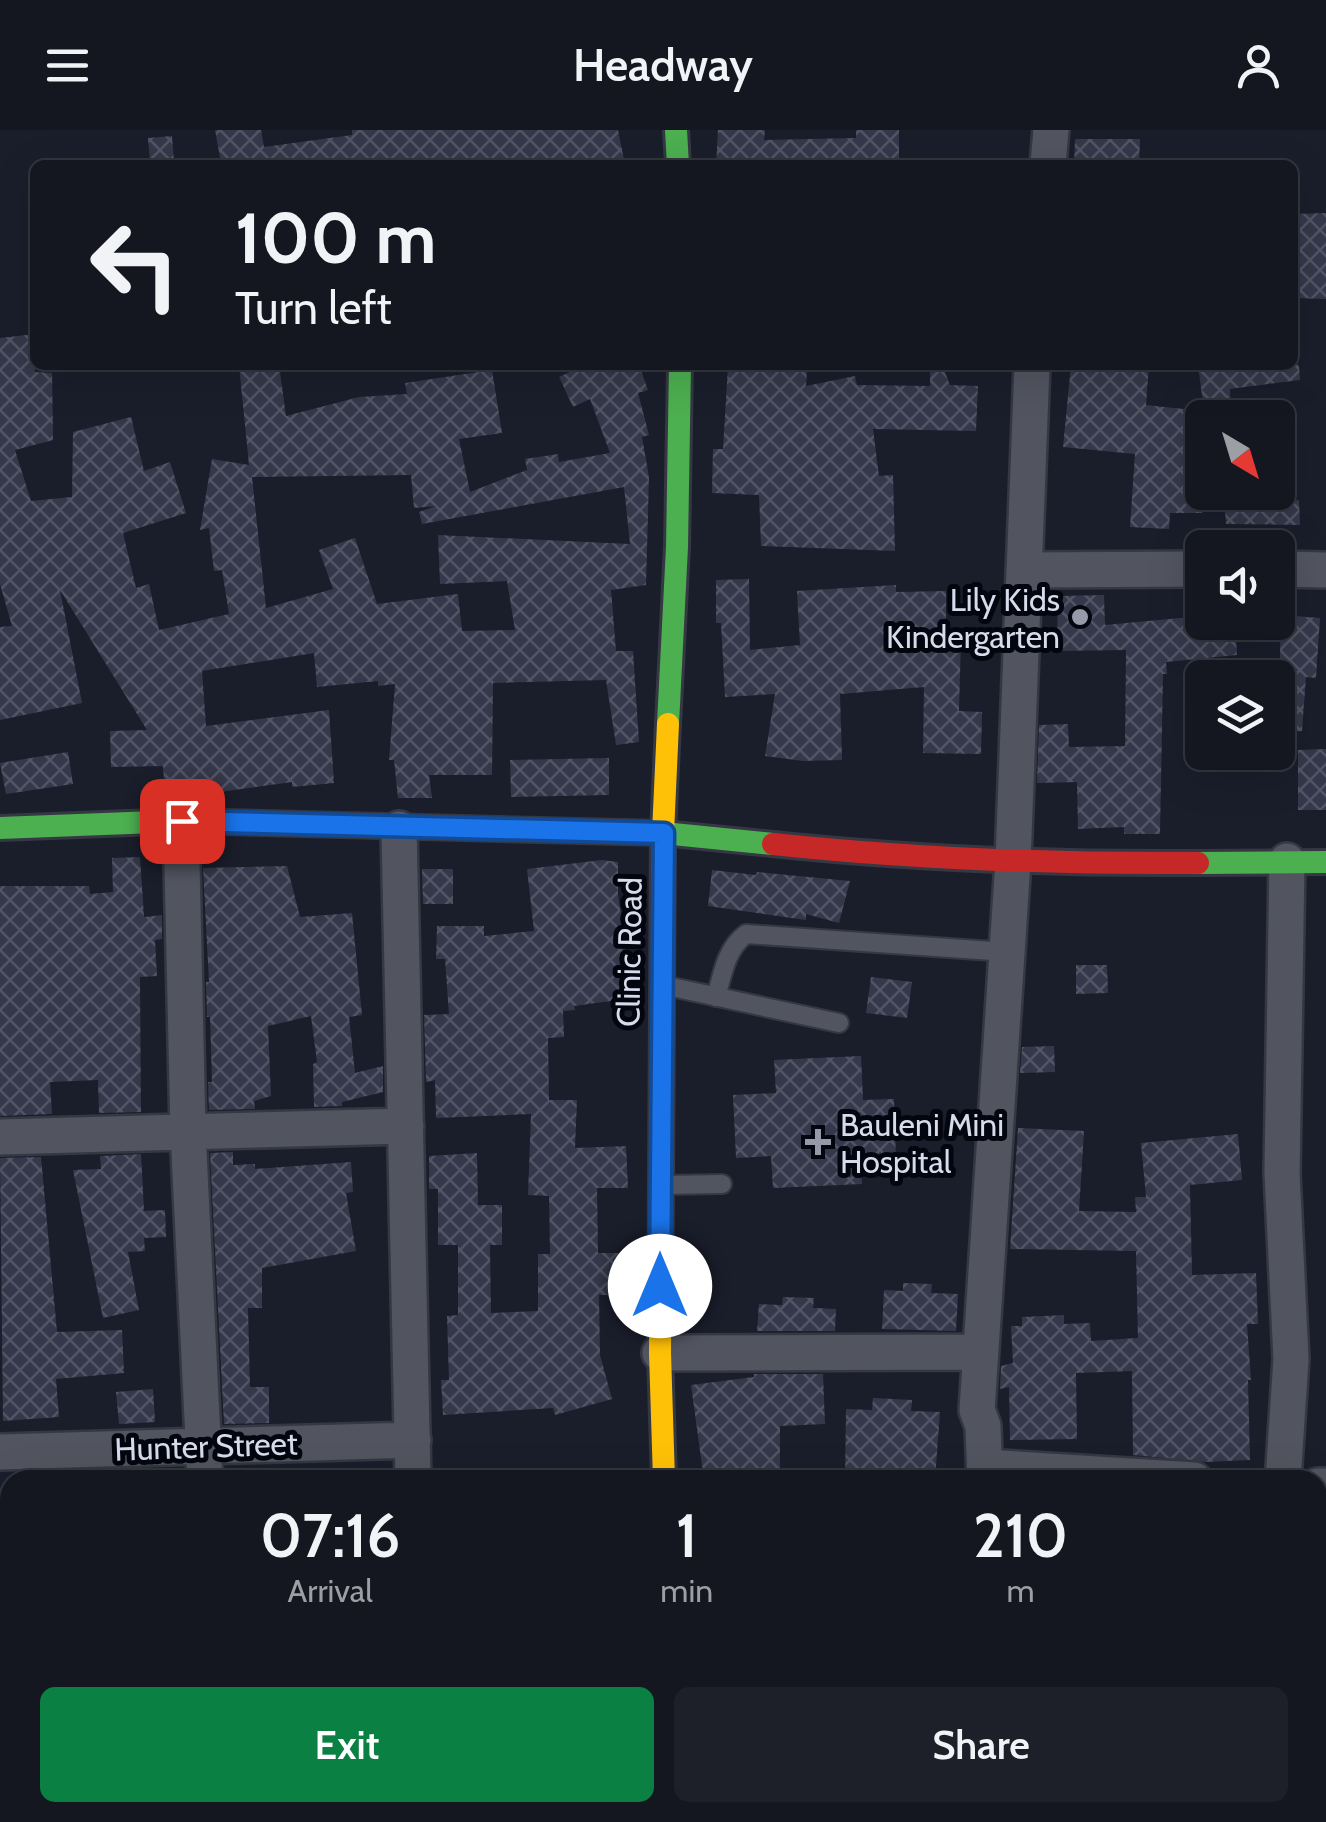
<!DOCTYPE html>
<style>
:root{--surface:#141620;--page:#1d1f29;--text:#f1f3f6;--muted:#9d9fa5;--line:#33353e;--accent:#0b8043}
body{margin:0;font-family:Cabin,sans-serif;background:var(--page);color:var(--text);height:100vh;display:flex;flex-direction:column;font-size:38px;white-space:nowrap}
*{box-sizing:border-box;margin:0}
p{font-size:32px;color:var(--muted)}
.icon{flex:none;width:55px;height:55px;fill:none;stroke:currentColor;stroke-width:2;stroke-linecap:round;stroke-linejoin:round}
.map{position:relative;flex:1;overflow:hidden}
.details{position:absolute;left:0px;top:1340px;width:1328px;height:352px;display:flex;flex-direction:column;background:var(--surface);border-radius:30px 30px 0 0;box-shadow:0 10px 40px #0002,0 0 0 2px var(--line)}
.details>*{flex:none}
.guide{position:absolute;left:30px;top:30px;width:1268px;height:210px;border-radius:15px;box-shadow:0 10px 40px #0002,0 0 0 2px var(--line);background:#141620;color:var(--text);overflow:hidden}
.needle{width:65px;rotate:142deg}
.buttons{position:absolute;left:1185px;top:270px;display:grid;gap:20px}
.buttons a{display:grid;place-items:center;width:110px;height:110px;border-radius:15px;background:var(--surface);box-shadow:0 10px 40px #0002,0 0 0 2px var(--line);font-size:50px}
.pin{position:absolute;display:grid;place-items:center;width:85px;height:85px;color:#fff;margin:-42px;border-radius:20px;box-shadow:0 5px 15px #0006}
.me{position:absolute;width:110px;margin:-55px;rotate:0deg;stroke-linejoin:round;filter:drop-shadow(0 0 8px #0008)}
.turn{display:flex;align-items:center;gap:35px;height:210px;padding:0 40px;font-size:45px}
.turn .icon{width:130px;height:130px;stroke-width:2.5}
.turn b{display:block;font-size:70px;line-height:85px}
.eta{display:flex;justify-content:space-evenly;align-items:center;height:170px;text-align:center}
.eta b{font-size:60px;font-weight:600;line-height:70px}
.action{display:flex;gap:20px;margin-top:auto;padding:20px 40px}
.action a{flex:1;height:115px;border-radius:15px;background:var(--accent);color:#fff;font-size:40px;font-weight:600;line-height:115px;text-align:center}
.action a+a{background:var(--page);color:var(--text)}
header{display:flex;justify-content:space-between;align-items:center;height:130px;padding:0 40px;background:var(--surface);font-size:45px;font-weight:600}
.map>svg:first-child{display:block}
.building{fill:url(#building-cross-hatch);fill-rule:evenodd}
.lines{fill:none;stroke-linecap:round;stroke-linejoin:round}
.lane-casing{stroke:#353842;stroke-width:22}
.street-casing{stroke:#353842;stroke-width:40}
.fast-casing{stroke:#353842;stroke-width:28}
.slow-casing{stroke:#353842;stroke-width:28}
.jam-casing{stroke:#353842;stroke-width:28}
.lane{stroke:#525560;stroke-width:18}
.street{stroke:#525560;stroke-width:35}
.fast{stroke:#4caf50;stroke-width:22}
.slow{stroke:#ffc107;stroke-width:22}
.jam{stroke:#c62828;stroke-width:22}
.route-casing{stroke:#114b97;stroke-width:25}
.route{stroke:#1a73e8;stroke-width:18}
.poi-dot{fill:#959aa8;stroke:#04060f;stroke-width:4}
.labels{text-anchor:middle;dominant-baseline:central;stroke-width:10;stroke-linejoin:round;paint-order:stroke}
.poi-label{font-size:32px;fill:#d7dcec;stroke:#04060f;text-anchor:end}
.street-label{font-size:32px;fill:#d7dcec;stroke:#04060f}
</style>
<header><svg class="icon" aria-label="menu" viewBox="0 0 24 24"><path d="M4 6h16M4 12h16M4 18h16"/></svg>Headway<svg class="icon" aria-label="person" viewBox="0 0 24 24"><circle cx="12" cy="8" r="4"/><path d="M4 21q1-7 8-7t8 7"/></svg></header>
<div class="map">
<svg width="1326" height="1692" viewBox="0 0 1326 1692">
<defs>
<pattern id="building-cross-hatch" width="8" height="8" patternUnits="userSpaceOnUse" patternTransform="scale(2.5)"><rect width="8" height="8" fill="#34384a"/><path d="M0 0l8 8M0 8l8-8" fill="none" stroke="#515464"/></pattern>
</defs>
<rect width="100%" height="100%" fill="#1a1e2b"/>
<path class="building" d="M 215,0 L 261,0 L 264,17 L 352,5 L 352,0 L 618,0 L 625,35 L 238,35 L 237,30 L 221,33 Z
M 718,0 L 765,0 L 764,10 L 856,8 L 856,0 L 899,0 L 899,35 L 716,35 Z
M 172,6 L 174,31 L 150,33 L 148,8 Z
M 1075,9 L 1140,9 L 1139,35 L 1074,35 Z
M 1326,83 L 1326,169 L 1292,168 L 1292,84 Z
M 35,204 L 35,242 L 52,243 L 53,310 L 15,320 L 31,371 L 72,367 L 73,302 L 131,287 L 144,341 L 170,332 L 186,383 L 123,403 L 136,458 L 149,454 L 159,500 L 229,484 L 222,440 L 214,441 L 209,398 L 200,400 L 212,329 L 249,335 L 239,235 L 279,235 L 286,286 L 359,267 L 407,264 L 405,253 L 492,240 L 502,303 L 459,309 L 470,362 L 527,340 L 525,329 L 558,324 L 559,332 L 610,323 L 590,269 L 573,277 L 559,247 L 585,235 L 639,235 L 648,260 L 638,263 L 649,305 L 642,307 L 649,347 L 646,455 L 611,460 L 616,521 L 633,521 L 639,612 L 616,615 L 606,550 L 493,553 L 492,645 L 429,645 L 432,668 L 398,668 L 394,630 L 389,630 L 395,554 L 378,556 L 378,551 L 317,557 L 314,523 L 202,541 L 206,596 L 329,580 L 334,653 L 292,657 L 292,652 L 212,663 L 165,663 L 163,636 L 111,637 L 110,601 L 147,600 L 60,460 L 82,573 L 0,590 L 0,497 L 12,496 L 0,454 L 0,208 ZM 411,345 L 414,378 L 436,376 L 419,382 L 422,394 L 624,357 L 630,414 L 438,405 L 440,454 L 507,451 L 515,500 L 462,501 L 458,464 L 377,474 L 355,408 L 319,420 L 333,459 L 266,478 L 252,347 Z
M 930,235 L 942,235 L 950,255 L 978,256 L 976,301 L 873,299 L 879,346 L 893,345 L 895,421 L 761,416 L 759,365 L 712,363 L 713,319 L 723,319 L 728,236 L 807,240 L 806,256 L 855,246 L 857,255 L 930,256 Z
M 1071,235 L 1149,235 L 1146,275 L 1202,281 L 1202,383 L 1170,383 L 1169,399 L 1130,397 L 1135,324 L 1063,317 Z
M 1198,235 L 1299,235 L 1300,250 L 1230,259 L 1231,288 L 1205,288 Z
M 1299,370 L 1300,395 L 1226,394 L 1225,381 Z
M 749,449 L 750,520 L 800,515 L 797,461 L 896,455 L 896,462 L 946,461 L 946,510 L 961,510 L 959,581 L 982,582 L 981,624 L 923,623 L 924,557 L 840,564 L 842,630 L 803,631 L 765,626 L 775,564 L 725,567 L 721,493 L 716,493 L 716,450 Z
M 1104,465 L 1105,495 L 1202,486 L 1202,492 L 1235,492 L 1237,525 L 1166,532 L 1167,544 L 1163,544 L 1160,704 L 1124,704 L 1124,697 L 1078,699 L 1077,652 L 1037,653 L 1039,595 L 1068,594 L 1069,617 L 1125,616 L 1126,520 L 1058,521 L 1057,466 Z
M 1281,485 L 1320,488 L 1316,548 L 1306,547 L 1302,601 L 1278,602 Z
M 1326,619 L 1326,680 L 1298,680 L 1298,620 Z
M 68,622 L 73,654 L 6,664 L 0,633 Z
M 609,628 L 609,665 L 511,667 L 510,630 Z
M 140,727 L 144,787 L 162,785 L 162,809 L 155,810 L 157,846 L 140,847 L 141,982 L 99,983 L 98,950 L 50,952 L 52,984 L 0,986 L 0,756 L 89,756 L 90,764 L 113,762 L 112,728 Z
M 602,730 L 618,732 L 618,764 L 627,826 L 619,827 L 625,869 L 574,876 L 575,880 L 563,881 L 564,907 L 548,908 L 549,970 L 577,970 L 575,1018 L 626,1016 L 628,1058 L 597,1058 L 598,1123 L 620,1123 L 621,1165 L 599,1165 L 600,1225 L 612,1269 L 555,1285 L 553,1278 L 443,1285 L 441,1250 L 449,1250 L 447,1186 L 458,1185 L 458,1115 L 438,1115 L 438,1059 L 429,1059 L 429,1026 L 477,1023 L 478,1075 L 502,1075 L 502,1115 L 490,1115 L 491,1183 L 538,1181 L 538,1124 L 550,1124 L 549,1066 L 528,1065 L 531,984 L 436,988 L 435,950 L 426,952 L 424,885 L 449,884 L 445,829 L 436,829 L 437,796 L 484,796 L 484,806 L 534,801 L 527,739 Z
M 287,736 L 300,787 L 352,783 L 362,885 L 349,887 L 355,943 L 383,936 L 383,962 L 342,972 L 342,976 L 314,977 L 313,934 L 317,932 L 311,886 L 268,896 L 271,966 L 254,971 L 255,979 L 209,980 L 208,952 L 212,952 L 210,887 L 207,887 L 206,852 L 209,852 L 203,738 Z
M 422,739 L 453,739 L 453,774 L 423,774 Z
M 712,740 L 756,745 L 757,742 L 850,751 L 839,793 L 806,784 L 806,790 L 708,776 Z
M 1076,835 L 1107,835 L 1108,863 L 1076,864 Z
M 871,847 L 912,852 L 907,888 L 866,883 Z
M 1054,916 L 1055,942 L 1020,943 L 1022,917 Z
M 861,926 L 863,970 L 894,969 L 896,1030 L 861,1032 L 862,1054 L 773,1058 L 771,1026 L 736,1028 L 733,965 L 776,963 L 774,930 Z
M 1018,998 L 1084,1001 L 1079,1081 L 1136,1082 L 1135,1067 L 1146,1067 L 1141,1013 L 1238,1004 L 1242,1050 L 1190,1055 L 1192,1145 L 1256,1143 L 1258,1194 L 1247,1194 L 1251,1250 L 1248,1250 L 1250,1330 L 1205,1332 L 1133,1325 L 1132,1241 L 1076,1243 L 1077,1309 L 1010,1310 L 1009,1257 L 1000,1259 L 1001,1236 L 1013,1233 L 1011,1196 L 1022,1196 L 1022,1187 L 1064,1185 L 1064,1194 L 1090,1193 L 1091,1211 L 1138,1208 L 1136,1121 L 1010,1119 Z
M 233,1022 L 233,1035 L 255,1034 L 255,1039 L 351,1032 L 353,1062 L 346,1063 L 356,1121 L 262,1138 L 262,1178 L 248,1178 L 250,1257 L 269,1257 L 269,1293 L 224,1294 L 210,1023 Z
M 141,1024 L 144,1081 L 165,1080 L 166,1107 L 144,1108 L 145,1121 L 128,1122 L 139,1180 L 103,1188 L 73,1040 L 101,1039 L 100,1026 Z
M 41,1027 L 57,1202 L 122,1200 L 124,1243 L 56,1249 L 59,1287 L 3,1291 L 0,1028 Z
M 903,1153 L 932,1154 L 931,1163 L 958,1164 L 956,1201 L 882,1199 L 884,1160 L 903,1161 Z
M 783,1167 L 814,1168 L 813,1178 L 836,1179 L 835,1201 L 757,1201 L 759,1174 L 782,1175 Z
M 754,1244 L 823,1244 L 825,1294 L 780,1296 L 780,1350 L 704,1350 L 691,1255 L 754,1247 Z
M 153,1259 L 155,1292 L 119,1294 L 116,1262 Z
M 873,1268 L 912,1270 L 911,1281 L 940,1282 L 935,1350 L 845,1350 L 846,1279 L 872,1280 Z"/>
<g class="lines">
<g class="lane-casing">
<path id="lane" d="M 667,856 L 839,893
M 716,867 C 723,843 726,819 746,804 L 1007,822
M 665,1055 L 722,1054"/>
</g>
<g class="street-casing">
<path id="street" d="M 1048,35 L 1051,0
M 1278,439 L 1326,440
M 1024,440 L 1202,439
M 181,691 L 188,1001 L 205,1350
M 399,699 L 413,1350
M 0,1007 L 406,996
M 660,1223 L 980,1222
M 0,1322 L 413,1310
M 985,1337 L 1194,1350
M 985,1350 L 983,1296 L 977,1280 L 1013,731 L 1032,235
M 1283,1350 L 1291,1229 L 1282,1043 L 1287,731
M 1318,1356 L 1326,1356
M 0,1609 L 10,1609
M 211,1682 L 211,1692
M 422,1682 L 423,1692"/>
</g>
<g class="fast-casing">
<path id="fast" d="M 676,0 L 678,35
M 668,594 L 677,417 L 680,235
M 0,698 L 181,691 L 663,703 L 773,714
M 1198,733 L 1326,732
M 671,1682 L 672,1692
M 994,1692 L 1001,1682"/>
</g>
<g class="slow-casing">
<path id="slow" d="M 664,1350 L 660,1223 L 663,703 L 668,594
M 1318,1652 L 1326,1652"/>
</g>
<g class="jam-casing">
<path id="jam" d="M 773,714 C 915,729 1056,734 1198,733"/>
</g>
<use href="#lane" class="lane"/>
<use href="#street" class="street"/>
<use href="#fast" class="fast"/>
<use href="#slow" class="slow"/>
<use href="#jam" class="jam"/>
</g>
<g class="lines">
<g class="route-casing">
<path id="route" d="M 182,691 L 664,703 L 660,1156"/>
</g>
<use href="#route" class="route"/>
</g>
<g class="poi-dot">
<circle cx="1080" cy="487" r="10"/>
<path d="M813 997h10v10h10v10h-10v10h-10v-10h-10v-10h10z"/>
</g>
<g class="labels">
<g class="poi-label">
<text x="1060" y="469">Lily Kids<tspan x="1060" dy="37">Kindergarten</tspan></text>
<text x="840" y="994" text-anchor="start">Bauleni Mini<tspan x="840" dy="37">Hospital</tspan></text>
</g>
<g class="street-label">
<text transform="translate(629 822) rotate(-89)">Clinic Road</text>
<text transform="translate(206 1316) rotate(-2)">Hunter Street</text>
</g>
</g>
</svg>
<div class="buttons">
<a><svg class="needle" viewBox="-14 -14 28 28"><path d="M0-13l5 13h-10z" fill="#e53935"/><path d="M0 13l5-13h-10z" fill="#9d9fa5"/></svg></a>
<a><svg class="icon" aria-label="sound" viewBox="0 0 24 24"><path d="M4 9h4l5-4v14l-5-4H4zM17 9q2 3 0 6"/></svg></a>
<a><svg class="icon" aria-label="layers" viewBox="0 0 24 24"><path d="M12 4l9 5-9 5-9-5zM3 14l9 5 9-5"/></svg></a>
</div>
<div class="pin" style="left:182px;top:691px;background:#d93025"><svg class="icon" aria-label="arrive" viewBox="0 0 24 24"><path d="M6 21V4h12l-3 4 3 4H6"/></svg></div>
<svg class="me" style="left:660px;top:1156px" viewBox="-20 -20 40 40"><circle r="19" fill="#fff"/><path d="M0-13L10 11 0 6-10 11z" fill="#1a73e8"/></svg>
<div class="guide">
<div class="turn"><svg class="icon" aria-label="left" viewBox="0 0 24 24"><path d="M17 20v-9H6M10 6l-5 5 5 5"/></svg><div><b>100 m</b>Turn left</div></div>
</div>
<section class="details">
<div class="eta">
<div><b>07:16</b><p>Arrival</p></div>
<div><b>1</b><p>min</p></div>
<div><b>210</b><p>m</p></div>
</div>
<div class="action"><a>Exit</a><a>Share</a></div>
</section>
</div>
